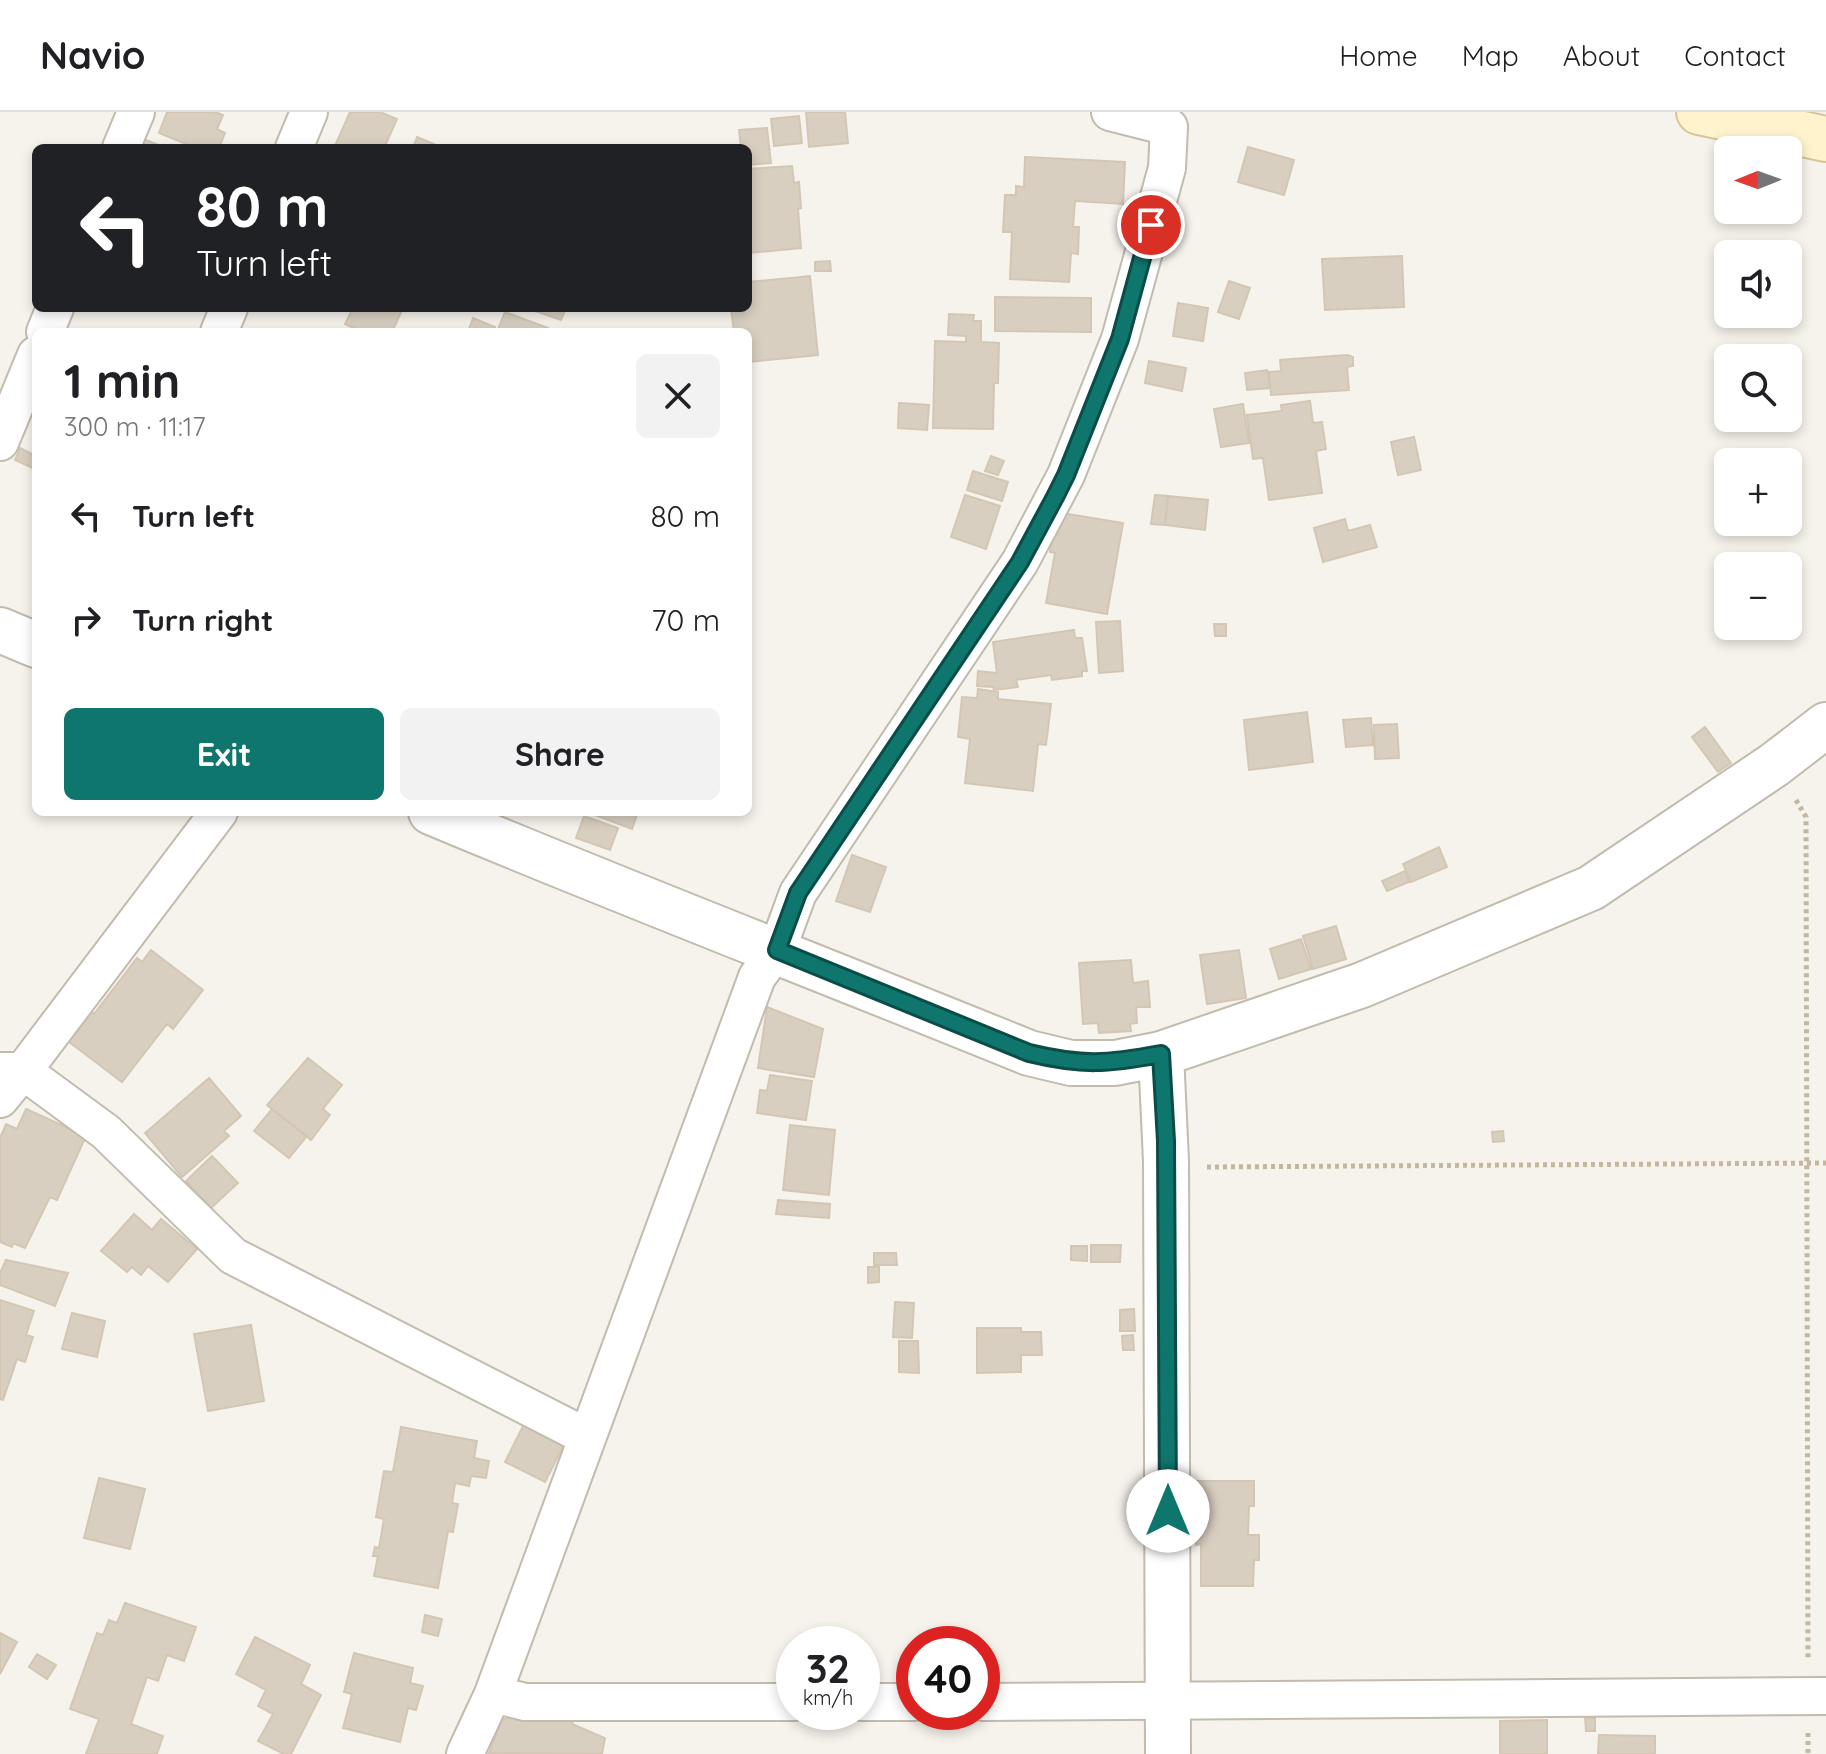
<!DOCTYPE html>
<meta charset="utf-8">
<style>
:root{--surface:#fff;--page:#f2f2f2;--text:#202124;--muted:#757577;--line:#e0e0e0;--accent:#0f766e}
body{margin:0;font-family:Quicksand,sans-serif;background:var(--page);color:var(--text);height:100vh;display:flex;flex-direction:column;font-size:30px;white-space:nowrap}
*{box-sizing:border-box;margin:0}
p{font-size:26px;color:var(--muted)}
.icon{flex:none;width:44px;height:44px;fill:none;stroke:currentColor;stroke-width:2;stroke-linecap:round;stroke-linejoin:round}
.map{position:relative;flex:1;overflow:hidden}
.panel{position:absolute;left:32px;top:216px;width:720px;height:488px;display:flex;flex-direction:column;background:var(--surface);border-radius:12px;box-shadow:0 4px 12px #0003}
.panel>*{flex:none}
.hud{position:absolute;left:32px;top:32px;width:720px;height:168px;border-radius:12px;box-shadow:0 4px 12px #0003;background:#202124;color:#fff;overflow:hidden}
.needle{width:52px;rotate:269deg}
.controls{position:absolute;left:1714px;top:24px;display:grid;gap:16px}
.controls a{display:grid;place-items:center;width:88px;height:88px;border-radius:12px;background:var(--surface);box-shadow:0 4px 12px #0003;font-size:40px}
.speed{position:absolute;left:776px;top:1514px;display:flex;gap:16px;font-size:40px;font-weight:700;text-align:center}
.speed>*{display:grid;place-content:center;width:104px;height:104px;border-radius:50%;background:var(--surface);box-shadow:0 4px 12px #0003;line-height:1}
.speed small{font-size:20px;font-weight:400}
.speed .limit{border:12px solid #d22;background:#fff;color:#111}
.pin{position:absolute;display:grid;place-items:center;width:68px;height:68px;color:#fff;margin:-34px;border:4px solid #fff;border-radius:50%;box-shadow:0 2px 8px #0007}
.me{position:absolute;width:88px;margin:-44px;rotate:0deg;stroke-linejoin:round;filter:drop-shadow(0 0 6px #0008)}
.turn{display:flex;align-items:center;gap:28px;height:168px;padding:0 32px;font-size:36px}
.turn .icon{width:104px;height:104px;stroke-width:2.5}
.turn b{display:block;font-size:56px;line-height:68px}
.round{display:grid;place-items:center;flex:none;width:84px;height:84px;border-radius:12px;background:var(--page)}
.summary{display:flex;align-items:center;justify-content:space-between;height:136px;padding:0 32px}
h1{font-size:48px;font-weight:700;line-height:60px}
.action{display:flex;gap:16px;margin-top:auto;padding:16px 32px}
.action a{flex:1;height:92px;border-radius:12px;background:var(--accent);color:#fff;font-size:32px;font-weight:700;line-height:92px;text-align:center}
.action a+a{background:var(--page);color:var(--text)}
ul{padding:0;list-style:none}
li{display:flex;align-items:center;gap:24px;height:104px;padding:0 32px}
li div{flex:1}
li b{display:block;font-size:30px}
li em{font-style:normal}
header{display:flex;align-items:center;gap:48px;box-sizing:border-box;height:112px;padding:0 40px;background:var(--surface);border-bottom:2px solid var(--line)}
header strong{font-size:38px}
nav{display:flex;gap:44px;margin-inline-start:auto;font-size:28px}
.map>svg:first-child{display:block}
.building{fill:#d8cfc1;stroke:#d3c7b4;stroke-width:2}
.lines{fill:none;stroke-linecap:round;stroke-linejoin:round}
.minor-casing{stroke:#c2bbae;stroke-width:40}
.tertiary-casing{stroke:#c2bbae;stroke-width:48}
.secondary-casing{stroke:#d6c79b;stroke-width:48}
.path{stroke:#c4b79f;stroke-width:5;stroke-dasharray:4 4;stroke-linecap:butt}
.minor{stroke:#fff;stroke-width:36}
.tertiary{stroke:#fff;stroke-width:44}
.secondary{stroke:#fff3cd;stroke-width:44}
.route-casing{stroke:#0a4d48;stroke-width:20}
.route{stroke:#0f766e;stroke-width:14}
</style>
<header>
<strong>Navio</strong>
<nav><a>Home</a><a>Map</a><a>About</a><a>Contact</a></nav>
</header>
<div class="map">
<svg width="1826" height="1642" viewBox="0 0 1826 1642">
<rect width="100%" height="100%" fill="#f6f3ec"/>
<path class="building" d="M 167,0 L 215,0 L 223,3 L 217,17 L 225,21 L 219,36 L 196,36 L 159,21 Z
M 350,0 L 380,0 L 397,7 L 384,36 L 334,36 Z
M 806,0 L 845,0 L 848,31 L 809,35 Z
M 799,4 L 802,31 L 774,34 L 771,7 Z
M 767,16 L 771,51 L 748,53 L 748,36 L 741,36 L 739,18 Z
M 417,25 L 443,36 L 413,36 Z
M 141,26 L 166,36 L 138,36 Z
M 1248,35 L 1294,48 L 1284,83 L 1238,70 Z
M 1025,45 L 1125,50 L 1123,92 L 1075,89 L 1073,115 L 1079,115 L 1078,142 L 1071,141 L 1069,170 L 1010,167 L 1012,120 L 1003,120 L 1005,83 L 1016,83 L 1016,74 L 1024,75 Z
M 792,54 L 794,71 L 799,70 L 801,96 L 798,97 L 801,136 L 748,141 L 748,57 Z
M 1402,144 L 1404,195 L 1325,198 L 1322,147 Z
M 830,149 L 831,159 L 815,159 L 815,150 Z
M 810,164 L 818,243 L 748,250 L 748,220 L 734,220 L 731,197 L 748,196 L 748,170 Z
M 1229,169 L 1250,176 L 1239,207 L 1218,200 Z
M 995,185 L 1091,186 L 1091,220 L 995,219 Z
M 1178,191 L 1208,196 L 1203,229 L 1173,224 Z
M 353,196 L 403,196 L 392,220 L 362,220 L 345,212 Z
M 527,196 L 566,196 L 561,208 Z
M 505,200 L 548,216 L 547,220 L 497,220 Z
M 949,202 L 974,203 L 973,209 L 981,209 L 981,230 L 999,231 L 998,271 L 994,271 L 993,317 L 933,316 L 935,229 L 966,230 L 966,224 L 948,223 Z
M 473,206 L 495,215 L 494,220 L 468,220 Z
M 1347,243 L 1353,245 L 1353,254 L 1347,255 L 1349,278 L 1271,283 L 1269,260 L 1281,259 L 1280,248 Z
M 1149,249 L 1186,256 L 1182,279 L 1145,271 Z
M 1267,258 L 1270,276 L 1247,278 L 1245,261 Z
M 1310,289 L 1313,311 L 1322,310 L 1326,337 L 1316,339 L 1322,381 L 1269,388 L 1263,346 L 1253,347 L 1247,303 L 1282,299 L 1281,293 Z
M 899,291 L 929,293 L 927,318 L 898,316 Z
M 1243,292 L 1249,331 L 1221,335 L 1214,297 Z
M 1414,325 L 1421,358 L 1398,363 L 1391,330 Z
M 20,336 L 36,344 L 33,356 L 15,348 Z
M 991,344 L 1004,349 L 998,363 L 985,359 Z
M 973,359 L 1008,370 L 1002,389 L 967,378 Z
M 965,383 L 1000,394 L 986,437 L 951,425 Z
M 1155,383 L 1168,384 L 1165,413 L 1151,412 Z
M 1168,384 L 1208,388 L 1205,418 L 1165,413 Z
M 1062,401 L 1123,411 L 1107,502 L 1046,491 L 1055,441 L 1050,440 L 1053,422 L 1058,423 Z
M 1345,407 L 1348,419 L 1370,413 L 1377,435 L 1323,450 L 1314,416 Z
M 1120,509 L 1123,559 L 1099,561 L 1096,510 Z
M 1214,512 L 1226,512 L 1226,524 L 1215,524 Z
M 1074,518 L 1075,526 L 1082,526 L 1087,559 L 1082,559 L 1082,564 L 1052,568 L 1051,563 L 1016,568 L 1018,575 L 994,578 L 993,575 L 977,574 L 978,559 L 997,561 L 993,530 Z
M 978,577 L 998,580 L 998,587 L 1051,592 L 1046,633 L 1038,632 L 1033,679 L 965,671 L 970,627 L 958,625 L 962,585 L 977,586 Z
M 1307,600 L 1313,650 L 1249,658 L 1244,608 Z
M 1371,606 L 1373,633 L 1346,635 L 1343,608 Z
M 1397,612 L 1399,646 L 1375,647 L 1374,613 Z
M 1705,615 L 1731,651 L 1718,660 L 1692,625 Z
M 587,700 L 638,700 L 632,717 Z
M 584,704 L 618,716 L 610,738 L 576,726 Z
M 1439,735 L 1447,755 L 1411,770 L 1403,752 Z
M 852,743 L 886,755 L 870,800 L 836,789 Z
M 1405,759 L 1409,770 L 1387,779 L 1382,769 Z
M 1336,814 L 1346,847 L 1313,857 L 1303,824 Z
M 1301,827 L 1311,857 L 1279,867 L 1270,837 Z
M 151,838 L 203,878 L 173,917 L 167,912 L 122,970 L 64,926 L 87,896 L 94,902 L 137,846 L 142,850 Z
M 1239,838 L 1246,886 L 1207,892 L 1200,843 Z
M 1131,848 L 1133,871 L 1148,869 L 1150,895 L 1136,895 L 1137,911 L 1130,912 L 1131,919 L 1099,921 L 1098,911 L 1083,912 L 1079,851 Z
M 767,895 L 823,917 L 814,965 L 758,956 Z
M 308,946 L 342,973 L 323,997 L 330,1003 L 311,1028 L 267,993 Z
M 770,963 L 812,969 L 806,1008 L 757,1001 L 760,978 L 767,979 Z
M 209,966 L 241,1004 L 224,1019 L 229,1024 L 182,1065 L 145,1021 Z
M 26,997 L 86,1024 L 57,1088 L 50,1085 L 25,1136 L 13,1131 L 12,1135 L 0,1130 L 0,1026 L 6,1012 L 17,1017 Z
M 272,997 L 307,1024 L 289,1046 L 254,1019 Z
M 790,1013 L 835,1018 L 829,1083 L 783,1078 Z
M 1503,1019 L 1504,1029 L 1493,1030 L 1492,1020 Z
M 212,1044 L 238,1071 L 211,1096 L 186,1069 Z
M 778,1088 L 830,1092 L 829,1106 L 776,1102 Z
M 134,1102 L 152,1118 L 161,1107 L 197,1137 L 168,1170 L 148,1154 L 141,1163 L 132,1155 L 127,1160 L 101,1139 Z
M 1091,1133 L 1121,1133 L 1120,1150 L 1091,1150 Z
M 1071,1134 L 1087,1134 L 1087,1149 L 1071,1148 Z
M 874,1141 L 896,1141 L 897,1153 L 874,1153 Z
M 6,1148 L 68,1161 L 55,1194 L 0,1173 L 0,1161 Z
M 868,1155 L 879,1155 L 879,1170 L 868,1171 Z
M 0,1188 L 34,1199 L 26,1223 L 33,1225 L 25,1250 L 17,1247 L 3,1288 L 0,1287 Z
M 895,1190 L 914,1191 L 912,1226 L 893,1225 Z
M 1134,1197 L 1135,1219 L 1120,1219 L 1120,1198 Z
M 72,1201 L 105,1209 L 97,1245 L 62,1237 Z
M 251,1213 L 264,1289 L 208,1299 L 194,1222 Z
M 977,1216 L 1021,1216 L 1021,1220 L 1041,1220 L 1042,1243 L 1021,1243 L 1021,1260 L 977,1261 Z
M 1133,1223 L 1134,1238 L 1123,1238 L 1122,1224 Z
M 899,1229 L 918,1229 L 919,1261 L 899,1260 Z
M 527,1306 L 567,1327 L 545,1370 L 505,1350 Z
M 401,1315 L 477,1329 L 474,1346 L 489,1349 L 486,1366 L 471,1364 L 469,1374 L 455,1371 L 452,1391 L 458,1392 L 453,1420 L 448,1419 L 438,1476 L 374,1464 L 378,1444 L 373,1444 L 375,1435 L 379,1436 L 384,1407 L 376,1405 L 384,1359 L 393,1360 Z
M 99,1366 L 145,1377 L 130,1437 L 84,1426 Z
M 1197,1369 L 1254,1369 L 1254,1394 L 1249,1394 L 1248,1423 L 1259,1423 L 1259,1448 L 1254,1448 L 1253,1474 L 1201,1474 L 1201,1432 L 1196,1433 Z
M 125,1491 L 196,1515 L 184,1549 L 167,1543 L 158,1569 L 147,1565 L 131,1612 L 163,1624 L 157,1642 L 86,1642 L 99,1607 L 70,1597 L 97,1521 L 103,1523 L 109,1508 L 117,1511 Z
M 425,1503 L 442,1507 L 438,1524 L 422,1520 Z
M 0,1521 L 17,1530 L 0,1562 Z
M 255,1525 L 310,1553 L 301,1572 L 321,1583 L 291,1642 L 284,1642 L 258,1629 L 273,1602 L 258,1594 L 266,1578 L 236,1562 Z
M 354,1541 L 413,1556 L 410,1571 L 423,1574 L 416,1598 L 408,1596 L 400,1630 L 343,1616 L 352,1582 L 344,1580 Z
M 37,1542 L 56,1553 L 47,1567 L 29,1555 Z
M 575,1602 L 572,1612 L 605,1626 L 602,1642 L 489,1641 L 502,1608 L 518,1603 Z
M 1585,1606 L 1595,1606 L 1595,1619 L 1586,1619 Z
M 1547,1608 L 1547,1642 L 1500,1642 L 1500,1609 Z
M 1599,1623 L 1655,1624 L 1655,1642 L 1598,1642 Z"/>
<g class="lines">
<g class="minor-casing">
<path id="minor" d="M 121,36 L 136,0
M 294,36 L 309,0
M 45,220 L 55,196
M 219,220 L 229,196
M 0,330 L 36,243
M 2,959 L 23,959 L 219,700
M 0,987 L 23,959 L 106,1020 L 233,1144 L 587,1325
M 493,1582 L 525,1590 L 794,1590
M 862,1590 L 914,1590
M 982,1590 L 1826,1584
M 465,1642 L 493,1582 L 757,865 L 777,838 L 798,781 L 1020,450 L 1066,363 L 1120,227 L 1167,56 L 1169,15 L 1110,0"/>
</g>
<g class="tertiary-casing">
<path id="tertiary" d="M 0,518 L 36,533
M 431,700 C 629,783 830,860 1029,941 L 1071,951 L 1115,951 L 1161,942 L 1362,873 L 1591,776 L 1774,653 L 1826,613
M 1161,942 L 1166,1049 L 1168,1642"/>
</g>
<g class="secondary-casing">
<path id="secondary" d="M 1699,0 L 1826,27"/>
</g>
<path class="path" d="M 1796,688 L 1806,705 L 1808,1547
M 1207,1055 L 1826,1051
M 1808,1621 L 1808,1642"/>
<use href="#minor" class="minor"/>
<use href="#tertiary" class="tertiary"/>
<use href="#secondary" class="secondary"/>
</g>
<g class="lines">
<g class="route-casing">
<path id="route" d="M 1151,113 L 1120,227 L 1066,363 L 1055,385 L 1020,450 L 798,781 L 777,838 L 1029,941 C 1083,954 1107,952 1161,942 L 1166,1029 L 1168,1399"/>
</g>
<use href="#route" class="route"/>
</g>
</svg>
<div class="controls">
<a><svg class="needle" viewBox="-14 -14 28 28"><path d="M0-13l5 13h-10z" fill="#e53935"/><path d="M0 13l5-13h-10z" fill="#757577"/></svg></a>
<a><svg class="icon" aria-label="sound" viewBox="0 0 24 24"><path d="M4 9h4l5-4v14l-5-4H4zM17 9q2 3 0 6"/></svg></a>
<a><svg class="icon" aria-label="search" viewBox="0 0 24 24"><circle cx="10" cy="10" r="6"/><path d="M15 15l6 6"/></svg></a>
<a>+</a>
<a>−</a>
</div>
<div class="speed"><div>32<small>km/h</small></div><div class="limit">40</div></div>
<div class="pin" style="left:1151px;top:113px;background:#d93025"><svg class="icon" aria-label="arrive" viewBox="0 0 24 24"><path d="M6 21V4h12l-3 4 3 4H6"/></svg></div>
<svg class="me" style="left:1168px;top:1399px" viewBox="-20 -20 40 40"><circle r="19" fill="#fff"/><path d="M0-13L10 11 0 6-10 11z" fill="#0f766e"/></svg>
<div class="hud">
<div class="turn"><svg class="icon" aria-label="left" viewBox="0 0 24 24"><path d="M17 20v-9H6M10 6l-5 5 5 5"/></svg><div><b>80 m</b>Turn left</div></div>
</div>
<section class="panel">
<div class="summary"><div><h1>1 min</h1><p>300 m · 11:17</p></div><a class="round"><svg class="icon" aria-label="close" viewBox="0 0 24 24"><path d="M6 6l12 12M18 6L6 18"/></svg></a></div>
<ul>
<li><svg class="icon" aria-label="left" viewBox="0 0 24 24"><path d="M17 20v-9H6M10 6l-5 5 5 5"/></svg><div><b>Turn left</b></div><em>80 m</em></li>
<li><svg class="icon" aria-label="right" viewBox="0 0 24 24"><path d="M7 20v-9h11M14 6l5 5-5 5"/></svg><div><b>Turn right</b></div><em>70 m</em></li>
</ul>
<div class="action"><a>Exit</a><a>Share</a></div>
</section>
</div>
